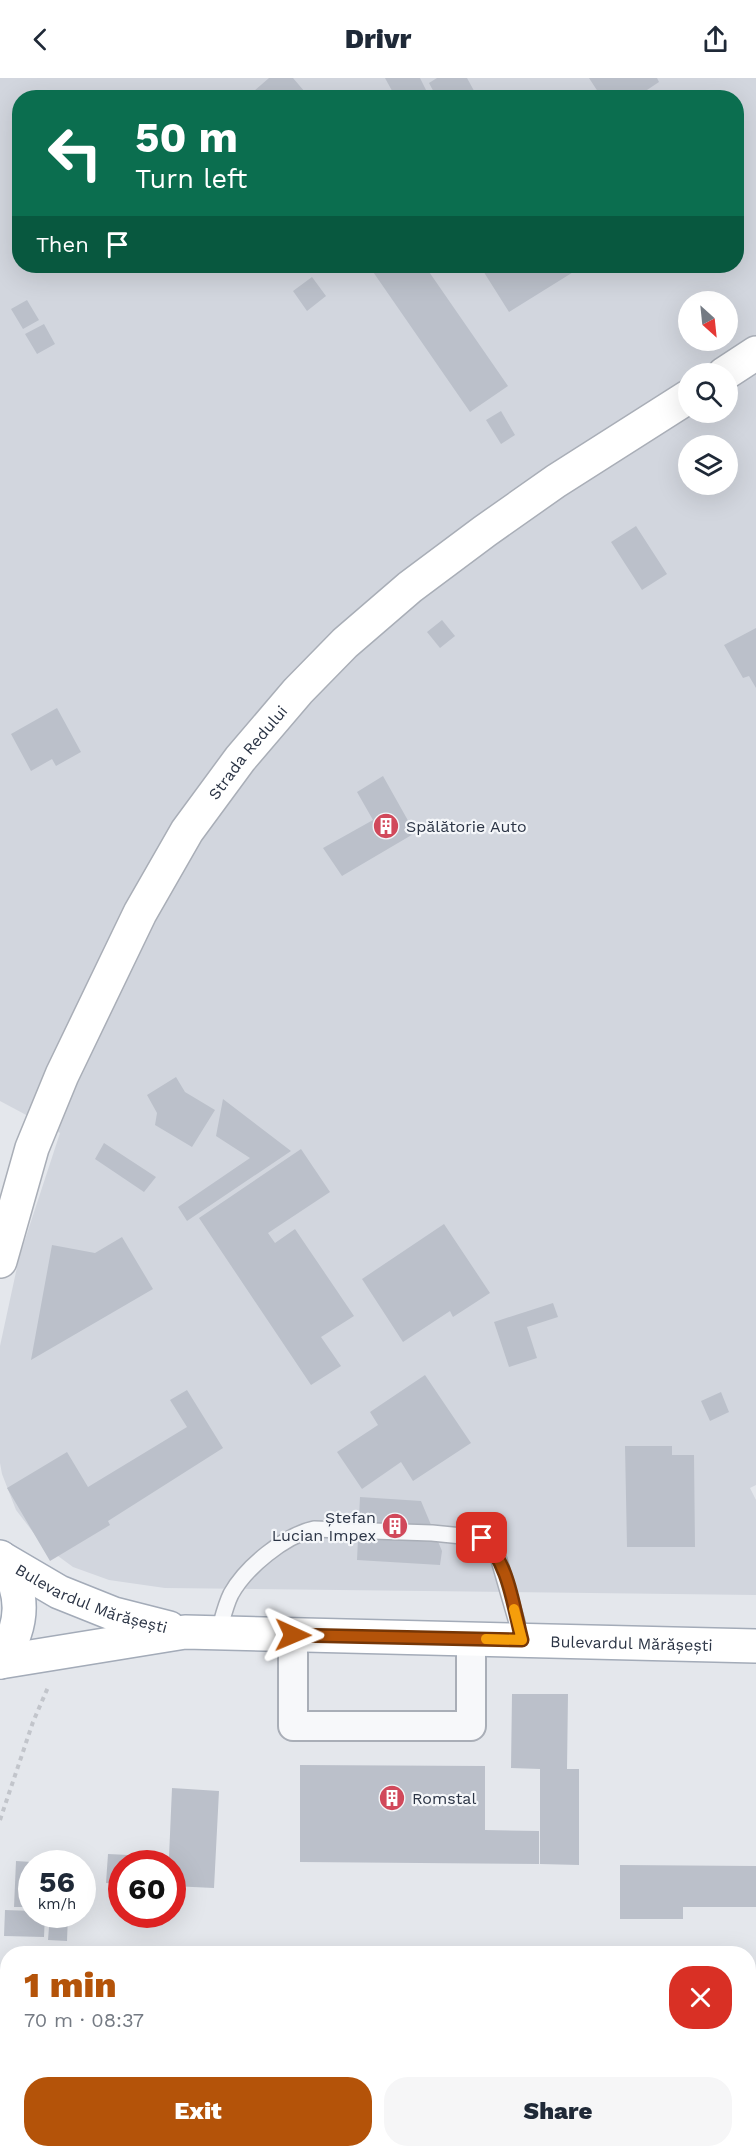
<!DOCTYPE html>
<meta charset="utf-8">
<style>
:root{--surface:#fff;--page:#f6f6f7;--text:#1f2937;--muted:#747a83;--accent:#b45309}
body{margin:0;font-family:"Work Sans",sans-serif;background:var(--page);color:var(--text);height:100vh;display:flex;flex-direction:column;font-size:22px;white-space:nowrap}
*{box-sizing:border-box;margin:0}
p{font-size:20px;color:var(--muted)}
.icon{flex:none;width:33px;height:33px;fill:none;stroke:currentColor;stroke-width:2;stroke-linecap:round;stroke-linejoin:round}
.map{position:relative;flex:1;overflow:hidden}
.details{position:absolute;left:0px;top:1868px;width:756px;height:212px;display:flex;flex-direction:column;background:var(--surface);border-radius:24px 24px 0 0;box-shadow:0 6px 24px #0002}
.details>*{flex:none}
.banner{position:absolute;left:12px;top:12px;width:732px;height:183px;border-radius:24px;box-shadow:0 6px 24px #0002;background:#0b6e4f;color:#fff;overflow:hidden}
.needle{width:39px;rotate:153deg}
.buttons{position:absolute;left:678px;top:213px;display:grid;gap:12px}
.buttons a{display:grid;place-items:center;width:60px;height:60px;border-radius:50%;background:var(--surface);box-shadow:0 6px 24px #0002;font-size:30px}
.speed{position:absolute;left:18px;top:1772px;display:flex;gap:12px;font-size:30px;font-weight:700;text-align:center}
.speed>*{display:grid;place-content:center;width:78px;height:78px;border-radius:50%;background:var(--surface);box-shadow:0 6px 24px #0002;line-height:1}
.speed small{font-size:15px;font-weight:400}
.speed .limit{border:9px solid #d22;background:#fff;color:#111}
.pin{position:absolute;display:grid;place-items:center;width:51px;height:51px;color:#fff;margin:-26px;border-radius:12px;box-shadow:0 3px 9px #0006}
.me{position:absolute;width:66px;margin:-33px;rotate:91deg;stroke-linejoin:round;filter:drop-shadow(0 0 4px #0008)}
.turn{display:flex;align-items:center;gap:21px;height:126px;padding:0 24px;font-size:27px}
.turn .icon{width:78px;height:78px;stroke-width:2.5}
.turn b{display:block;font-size:42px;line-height:51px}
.then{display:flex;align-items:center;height:57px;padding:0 24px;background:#0003;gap:12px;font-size:22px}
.round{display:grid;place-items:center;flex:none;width:63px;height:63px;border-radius:24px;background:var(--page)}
.summary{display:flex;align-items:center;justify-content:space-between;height:102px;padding:0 24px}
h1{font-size:36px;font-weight:800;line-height:45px;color:var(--accent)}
.primary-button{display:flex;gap:12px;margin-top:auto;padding:12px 24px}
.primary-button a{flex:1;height:69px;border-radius:24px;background:var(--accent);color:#fff;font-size:24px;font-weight:800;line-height:69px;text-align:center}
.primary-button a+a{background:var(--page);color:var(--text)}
header{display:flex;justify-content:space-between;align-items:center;height:78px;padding:0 24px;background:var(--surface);font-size:27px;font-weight:800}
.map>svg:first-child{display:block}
.built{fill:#d2d6de;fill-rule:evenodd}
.building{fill:#bbc0ca}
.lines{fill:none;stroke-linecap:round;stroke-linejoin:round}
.lane-casing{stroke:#a9aeb7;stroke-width:18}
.street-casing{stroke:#a9aeb7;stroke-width:32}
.secondary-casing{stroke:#a9aeb7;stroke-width:36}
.primary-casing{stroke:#a3abb8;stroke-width:36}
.path{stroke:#c2c5cb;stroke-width:4;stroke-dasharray:4.5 4.5;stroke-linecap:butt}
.lane{stroke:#f7f8fa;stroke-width:15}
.street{stroke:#f7f8fa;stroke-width:28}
.secondary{stroke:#fff;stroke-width:33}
.primary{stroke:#fff;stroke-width:33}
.route-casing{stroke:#753606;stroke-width:15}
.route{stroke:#b45309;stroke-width:10}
.slow{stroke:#f59e0b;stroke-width:10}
.labels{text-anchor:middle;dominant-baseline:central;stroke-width:4.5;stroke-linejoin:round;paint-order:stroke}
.street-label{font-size:16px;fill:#2b3445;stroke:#f4f6f9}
.poi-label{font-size:16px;fill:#2b3445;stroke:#f4f6f9;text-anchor:start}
</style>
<header><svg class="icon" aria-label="back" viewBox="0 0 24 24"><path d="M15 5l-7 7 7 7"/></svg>Drivr<svg class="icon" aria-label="share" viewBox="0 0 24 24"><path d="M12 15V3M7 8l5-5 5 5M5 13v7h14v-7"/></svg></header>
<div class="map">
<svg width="756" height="2078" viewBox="0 0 756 2078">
<rect width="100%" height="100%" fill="#e4e7ec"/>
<path class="built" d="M 0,0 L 756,0 L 756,1407 L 750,1410 L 756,1422 L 756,1517 L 165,1510 L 109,1502 L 73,1489 L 43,1467 L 16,1432 L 2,1396 L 0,1385 L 0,1268 L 19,1180 L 60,1055 L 0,1023 ZM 20,20 L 736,20 L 736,188 L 20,188 ZM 688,224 L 728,224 L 728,262 L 688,262 ZM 688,296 L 728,296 L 728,334 L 688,334 ZM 688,368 L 728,368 L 728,406 L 688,406 Z"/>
<path class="building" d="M 269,0 L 293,0 L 305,14 L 298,20 L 246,20 Z
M 385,0 L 420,0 L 430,20 L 396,20 Z
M 437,0 L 467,0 L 478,20 L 437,20 L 429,5 Z
M 589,0 L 657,0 L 659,4 L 635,20 L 602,20 Z
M 369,188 L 425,188 L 508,308 L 470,334 Z
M 480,188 L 583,188 L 509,234 Z
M 312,199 L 326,218 L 307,233 L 293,213 Z
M 27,222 L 39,242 L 23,251 L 11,231 Z
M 44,246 L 55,266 L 37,276 L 25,256 Z
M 501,333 L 515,357 L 501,366 L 486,342 Z
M 636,448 L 667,496 L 642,512 L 611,464 Z
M 442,542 L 455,558 L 440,570 L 427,554 Z
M 756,550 L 756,610 L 749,598 L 743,600 L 724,567 Z
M 57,630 L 81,674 L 56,688 L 52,681 L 31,693 L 11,656 Z
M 383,698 L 415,755 L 342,798 L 323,770 L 373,742 L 357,714 Z
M 176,999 L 185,1014 L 215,1032 L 192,1069 L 155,1047 L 157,1035 L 147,1017 Z
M 223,1021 L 291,1073 L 187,1143 L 178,1129 L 250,1080 L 216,1058 Z
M 104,1065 L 156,1099 L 144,1114 L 95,1081 Z
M 301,1071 L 330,1114 L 268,1155 L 275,1165 L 295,1151 L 354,1238 L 321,1259 L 341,1288 L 311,1307 L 199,1140 Z
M 444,1146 L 490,1215 L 453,1239 L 450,1233 L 403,1264 L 362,1201 Z
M 122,1159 L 153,1211 L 31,1282 L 52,1167 L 95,1175 Z
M 553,1225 L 558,1239 L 527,1249 L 537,1280 L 509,1289 L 494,1244 Z
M 425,1297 L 471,1365 L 413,1403 L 401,1384 L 362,1411 L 337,1374 L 378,1347 L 370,1334 Z
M 187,1312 L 223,1370 L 108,1443 L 110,1447 L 50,1483 L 7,1410 L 67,1374 L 88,1409 L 187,1349 L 170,1322 Z
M 721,1314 L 729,1334 L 710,1343 L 701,1323 Z
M 625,1368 L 672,1368 L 672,1377 L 694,1377 L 695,1469 L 627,1469 Z
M 360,1419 L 421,1423 L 442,1473 L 440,1487 L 357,1482 Z
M 512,1616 L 568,1616 L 567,1691 L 579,1691 L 579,1787 L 540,1786 L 540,1691 L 511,1690 Z
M 300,1687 L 485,1688 L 485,1752 L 539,1753 L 539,1786 L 300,1784 Z
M 172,1710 L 219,1713 L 214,1810 L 172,1808 L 172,1785 L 122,1785 L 122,1806 L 106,1805 L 108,1776 L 169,1779 Z
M 16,1783 L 32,1784 L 32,1829 L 14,1829 Z
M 620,1787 L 756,1788 L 756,1829 L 683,1829 L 683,1841 L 620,1841 Z
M 5,1832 L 32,1833 L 32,1836 L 45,1836 L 44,1859 L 4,1858 Z
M 50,1836 L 68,1836 L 67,1863 L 48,1862 Z
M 748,1892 L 756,1892 L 756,1929 L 748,1929 Z
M 0,1954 L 8,1954 L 8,2003 L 0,2002 Z
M 91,2072 L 174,2072 L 174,2078 L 91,2078 Z
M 179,2072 L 204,2072 L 204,2078 L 178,2078 Z"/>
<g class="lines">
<g class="lane-casing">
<path id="lane" d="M 218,1556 C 222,1543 225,1528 231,1516 C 246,1489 284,1458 314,1451 L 432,1455 L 482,1460 L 491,1468 L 499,1482 L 522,1562"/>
</g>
<g class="street-casing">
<path id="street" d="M 293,1557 L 293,1648 L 471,1648 L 471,1561"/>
</g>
<g class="secondary-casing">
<g id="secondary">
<path d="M 724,296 L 756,275"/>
<path id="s1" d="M 0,1183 L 32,1070 L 62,997 L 140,835 L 187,753 L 240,681 L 298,613 L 345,565 L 410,509 L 485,453 L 556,403 L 688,319"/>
</g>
</g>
<g class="primary-casing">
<g id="primary">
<path d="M 0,1479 C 27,1514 24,1548 0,1584"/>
<path id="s2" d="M 1,1480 L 59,1514 L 114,1536 L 169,1550"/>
<path id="s3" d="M 0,1584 L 185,1554 L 756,1568"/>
</g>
</g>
<path class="path" d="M 0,1742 L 33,1644 L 49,1607"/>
<use href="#lane" class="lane"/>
<use href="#street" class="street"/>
<use href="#secondary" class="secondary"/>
<use href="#primary" class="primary"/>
</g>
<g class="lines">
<g class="route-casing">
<path id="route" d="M 293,1557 L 522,1562 C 513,1528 509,1484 482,1460"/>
</g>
<use href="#route" class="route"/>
<path class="slow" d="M 486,1561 L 522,1562 L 514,1531"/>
</g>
<defs>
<g id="building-disc" transform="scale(1.35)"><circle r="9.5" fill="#d1495b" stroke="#f4f6f9"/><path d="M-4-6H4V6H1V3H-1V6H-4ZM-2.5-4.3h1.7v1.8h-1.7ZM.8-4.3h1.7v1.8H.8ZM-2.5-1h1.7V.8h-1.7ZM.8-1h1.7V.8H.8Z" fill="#fff"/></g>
</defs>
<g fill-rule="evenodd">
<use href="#building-disc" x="386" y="748"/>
<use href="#building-disc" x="395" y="1448"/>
<use href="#building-disc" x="392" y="1720"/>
</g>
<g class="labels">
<g class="street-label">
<text stroke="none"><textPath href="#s1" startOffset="570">Strada Redului</textPath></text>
<text stroke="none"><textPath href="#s2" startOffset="100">Bulevardul Mărășești</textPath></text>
<text stroke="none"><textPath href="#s3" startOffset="634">Bulevardul Mărășești</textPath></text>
</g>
<g class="poi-label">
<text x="406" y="748">Spălătorie Auto</text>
<text x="376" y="1439" text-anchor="end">Ștefan<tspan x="376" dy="18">Lucian Impex</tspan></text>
<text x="412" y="1720">Romstal</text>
</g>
</g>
</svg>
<div class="buttons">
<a><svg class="needle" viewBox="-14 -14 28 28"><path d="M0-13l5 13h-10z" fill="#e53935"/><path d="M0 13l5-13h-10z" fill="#747a83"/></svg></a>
<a><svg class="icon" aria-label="search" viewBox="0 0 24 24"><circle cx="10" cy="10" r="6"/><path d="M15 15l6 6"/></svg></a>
<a><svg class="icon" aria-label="layers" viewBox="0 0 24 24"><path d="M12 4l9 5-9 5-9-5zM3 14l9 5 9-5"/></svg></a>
</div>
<div class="speed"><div>56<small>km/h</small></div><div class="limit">60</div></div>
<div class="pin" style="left:482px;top:1460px;background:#d93025"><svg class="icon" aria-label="arrive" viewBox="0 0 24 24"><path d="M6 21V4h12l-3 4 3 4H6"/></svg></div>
<svg class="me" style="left:293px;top:1557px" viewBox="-20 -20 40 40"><path d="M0-17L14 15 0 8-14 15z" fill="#b45309" stroke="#fff" stroke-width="4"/></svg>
<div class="banner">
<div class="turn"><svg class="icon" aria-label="left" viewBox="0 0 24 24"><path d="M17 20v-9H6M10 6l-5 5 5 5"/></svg><div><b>50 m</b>Turn left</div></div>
<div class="then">Then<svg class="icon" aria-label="arrive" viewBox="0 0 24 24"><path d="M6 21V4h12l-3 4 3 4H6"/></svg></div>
</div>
<section class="details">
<div class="summary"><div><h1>1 min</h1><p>70 m · 08:37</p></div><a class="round" style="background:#d93025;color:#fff"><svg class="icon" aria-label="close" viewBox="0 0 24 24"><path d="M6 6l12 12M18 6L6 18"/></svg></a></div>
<div class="primary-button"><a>Exit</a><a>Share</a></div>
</section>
</div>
